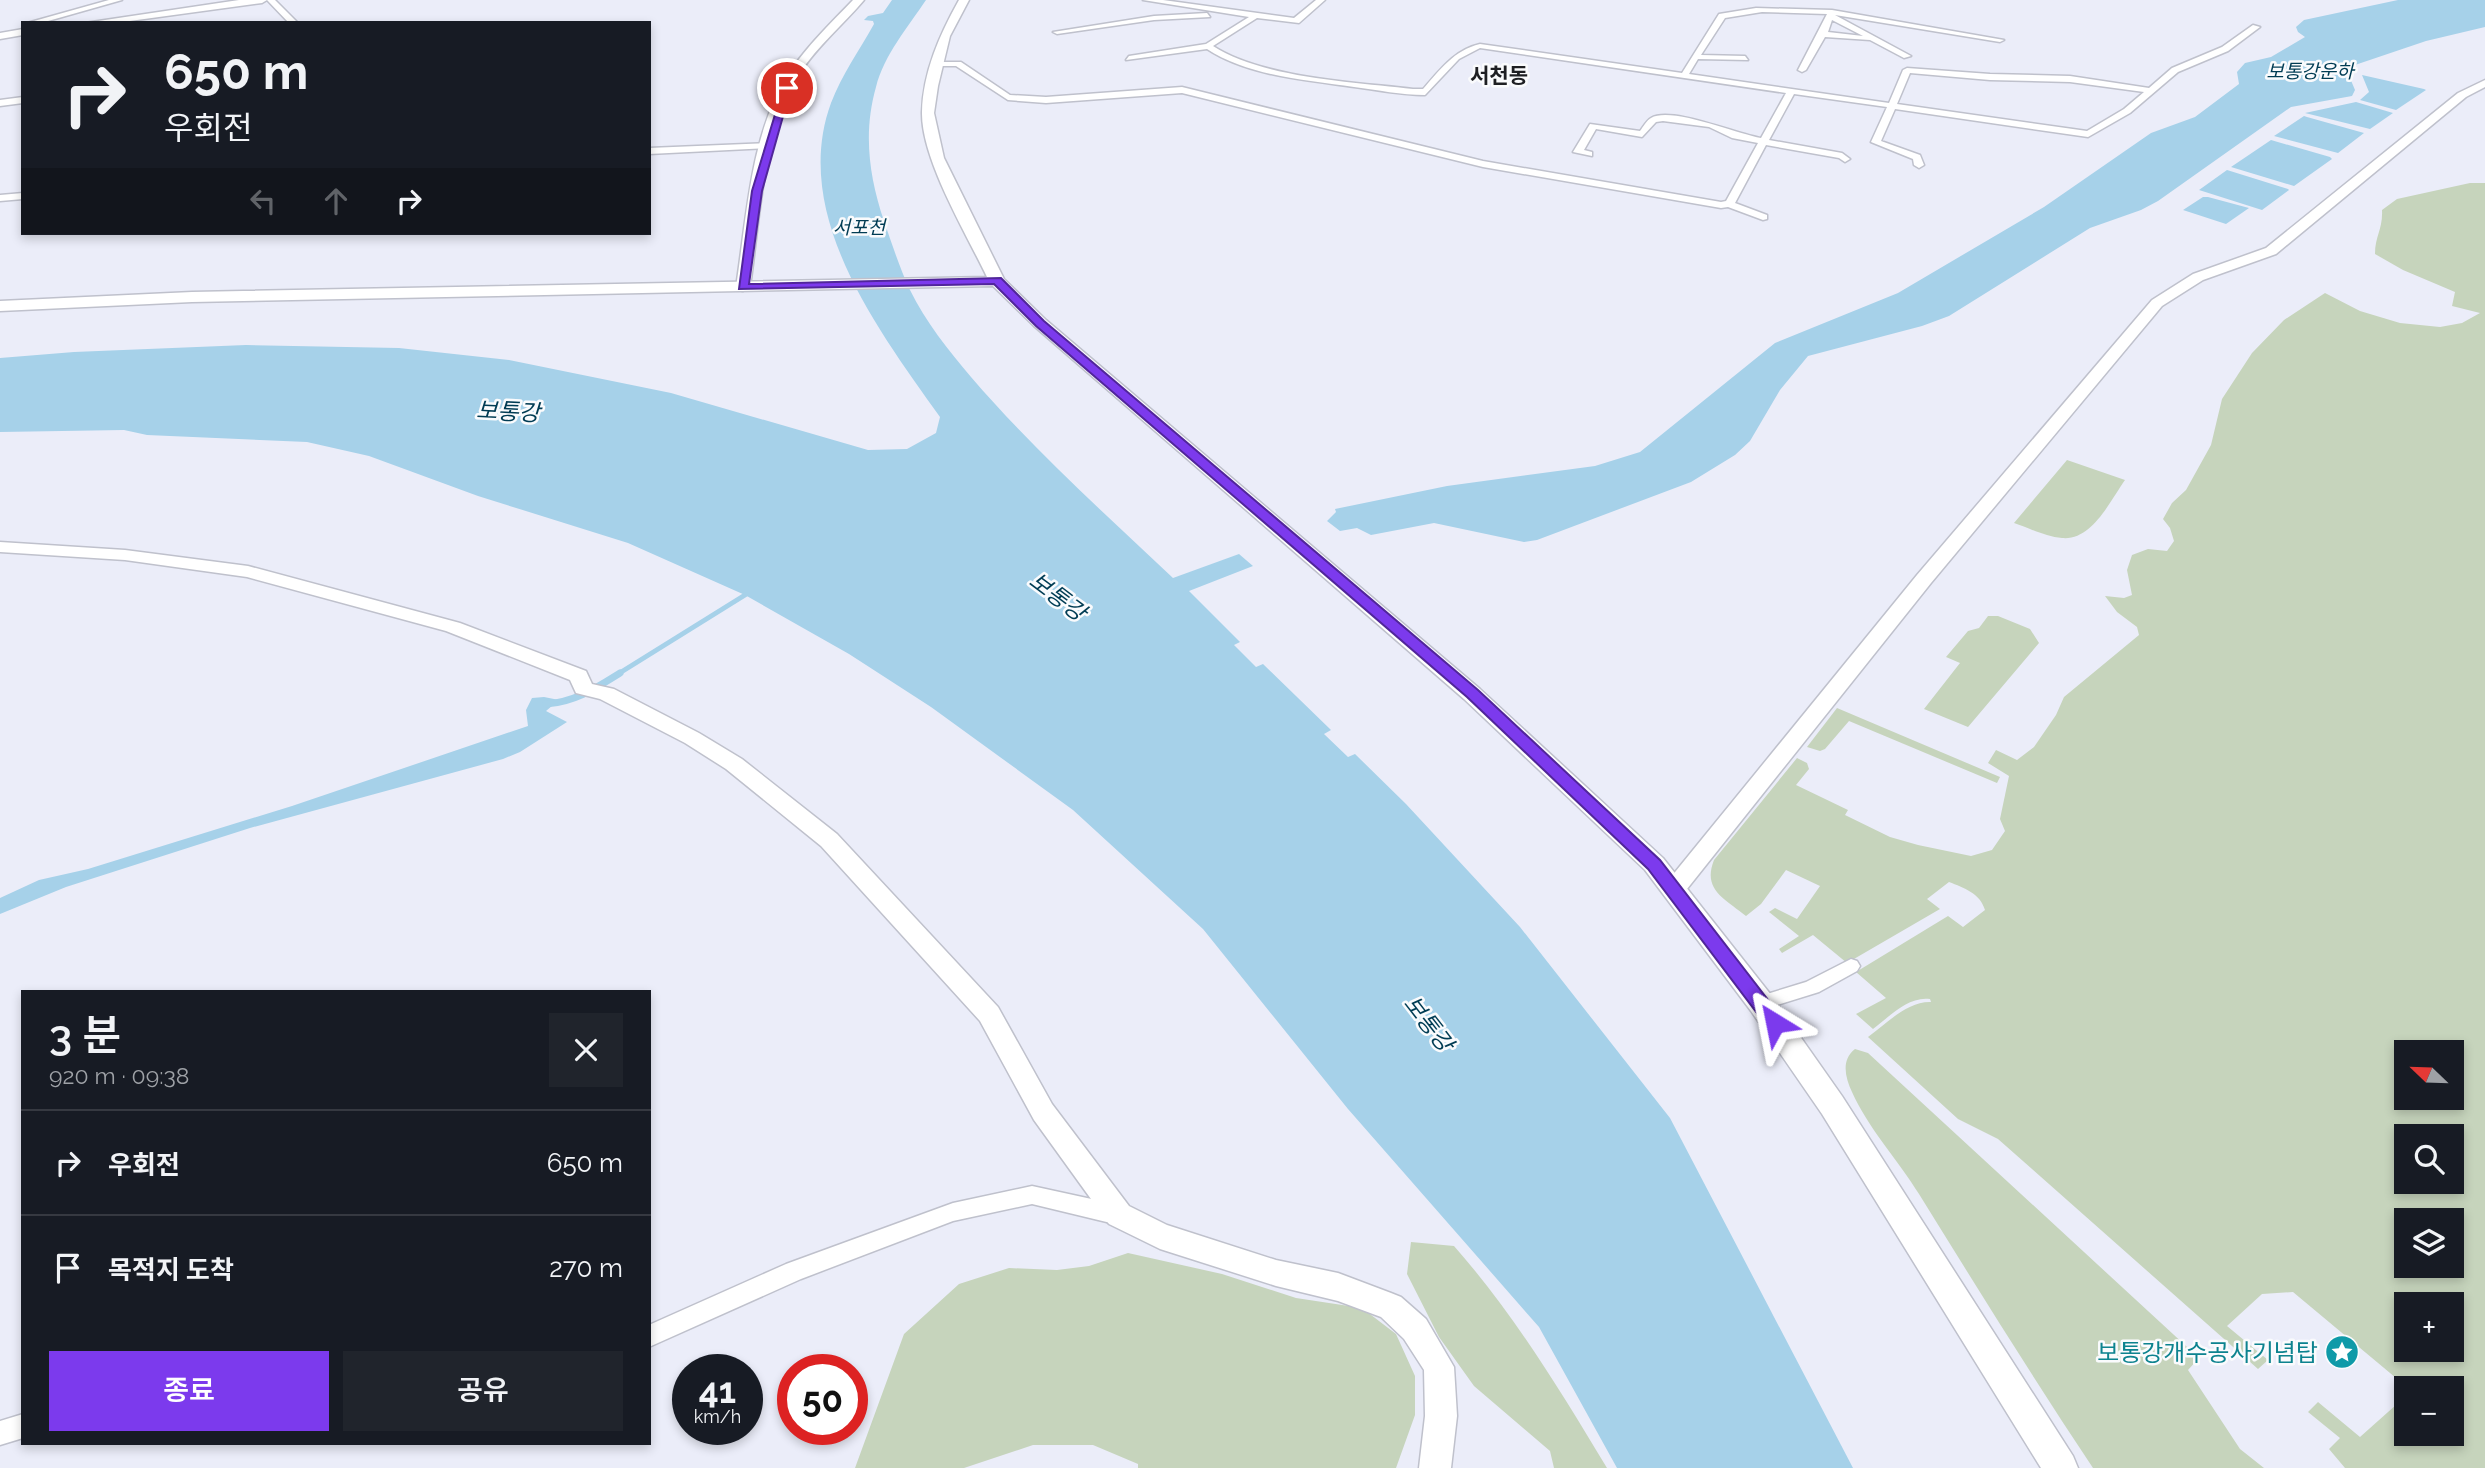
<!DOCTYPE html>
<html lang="ko">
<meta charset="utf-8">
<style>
:root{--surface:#171b24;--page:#20242c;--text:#f1f3f6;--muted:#9ea1a6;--line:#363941;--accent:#7c3aed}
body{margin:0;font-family:Raleway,"Noto Sans KR",sans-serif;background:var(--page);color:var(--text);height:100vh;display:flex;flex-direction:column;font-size:26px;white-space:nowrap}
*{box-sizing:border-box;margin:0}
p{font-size:23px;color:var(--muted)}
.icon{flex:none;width:38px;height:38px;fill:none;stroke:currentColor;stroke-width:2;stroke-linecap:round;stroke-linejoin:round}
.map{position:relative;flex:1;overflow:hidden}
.details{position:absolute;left:21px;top:990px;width:630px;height:455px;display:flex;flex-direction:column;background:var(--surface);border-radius:0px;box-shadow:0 4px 10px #0003}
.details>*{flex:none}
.hud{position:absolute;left:21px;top:21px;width:630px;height:214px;border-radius:0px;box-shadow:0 4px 10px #0003;background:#171b24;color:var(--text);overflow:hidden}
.needle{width:46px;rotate:293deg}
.controls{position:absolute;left:2394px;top:1040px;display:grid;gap:14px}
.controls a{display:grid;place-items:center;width:70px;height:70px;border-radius:0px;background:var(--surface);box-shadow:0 4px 10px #0003;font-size:35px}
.speed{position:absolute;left:672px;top:1354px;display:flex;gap:14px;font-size:35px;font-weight:700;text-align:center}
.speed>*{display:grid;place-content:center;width:91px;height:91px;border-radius:50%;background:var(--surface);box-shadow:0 4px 10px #0003;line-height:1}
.speed small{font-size:18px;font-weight:400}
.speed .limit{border:10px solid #d22;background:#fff;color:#111}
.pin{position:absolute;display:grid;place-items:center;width:60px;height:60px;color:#fff;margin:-30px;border:4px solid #fff;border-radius:50%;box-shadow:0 2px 7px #0007}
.me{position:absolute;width:77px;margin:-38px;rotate:325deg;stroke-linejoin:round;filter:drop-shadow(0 0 5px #0008)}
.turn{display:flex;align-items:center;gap:24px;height:147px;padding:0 28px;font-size:32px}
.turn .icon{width:91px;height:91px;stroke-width:2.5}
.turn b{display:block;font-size:49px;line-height:60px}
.lanes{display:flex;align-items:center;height:66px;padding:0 28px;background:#0003;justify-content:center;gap:35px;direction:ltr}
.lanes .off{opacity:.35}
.round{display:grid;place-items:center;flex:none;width:74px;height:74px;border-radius:0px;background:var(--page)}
.overview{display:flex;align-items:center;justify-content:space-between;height:119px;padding:0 28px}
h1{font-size:42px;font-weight:600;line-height:52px}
.action{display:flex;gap:14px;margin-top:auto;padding:14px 28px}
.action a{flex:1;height:80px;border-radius:0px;background:var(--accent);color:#fff;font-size:28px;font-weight:600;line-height:80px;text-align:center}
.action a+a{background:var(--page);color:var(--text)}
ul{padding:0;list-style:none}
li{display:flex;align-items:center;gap:21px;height:105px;padding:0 28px;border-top:2px solid var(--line)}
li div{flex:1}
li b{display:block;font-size:26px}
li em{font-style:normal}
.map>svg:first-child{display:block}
.green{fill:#c6d4bc;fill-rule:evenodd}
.water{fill:#a6d1e9}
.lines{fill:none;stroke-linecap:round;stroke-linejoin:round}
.stream-far1{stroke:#a6d1e9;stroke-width:5}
.stream{stroke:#a6d1e9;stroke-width:7}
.minor-casing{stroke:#bfc1cc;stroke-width:3}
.tertiary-casing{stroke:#bfc1cc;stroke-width:3}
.secondary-casing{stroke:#bfc1cc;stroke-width:3}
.minor{fill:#fff;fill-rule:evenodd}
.tertiary{fill:#fff;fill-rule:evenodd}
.secondary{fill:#fff;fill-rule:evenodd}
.route{fill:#7c3aed;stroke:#51269a;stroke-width:2}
.labels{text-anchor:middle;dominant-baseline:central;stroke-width:5;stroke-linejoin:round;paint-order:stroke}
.far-water-label{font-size:19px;font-style:italic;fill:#003c54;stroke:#fafbfd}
.far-quarter-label{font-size:21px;font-weight:bold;fill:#1e1f23;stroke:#fafbfd}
.water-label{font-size:23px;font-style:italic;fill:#003c54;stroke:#fafbfd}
.near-culture-label{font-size:24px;fill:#0d838f;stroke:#fafbfd;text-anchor:end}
</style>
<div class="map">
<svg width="2485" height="1468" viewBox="0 0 2485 1468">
<rect width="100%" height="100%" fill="#ebedf9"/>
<path class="green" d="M 2470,183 L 2485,183 L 2485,1468 L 2345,1468 L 2329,1449 L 2340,1438 L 2308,1412 L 2318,1402 L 2360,1437 L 2406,1396 L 2406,1433 L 2452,1433 L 2452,1388 L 2408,1388 L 2293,1292 L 2262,1294 L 2227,1326 L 2268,1360 L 2258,1369 L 1998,1139 L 1958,1119 L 1868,1037 C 1887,1023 1908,1001 1931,1002 L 1930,999 C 1908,996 1889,1017 1873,1029 L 1856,1014 L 1886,998 L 1856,972 L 1948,916 L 1963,927 L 1985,910 C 1980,893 1964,888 1949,882 L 1927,899 L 1940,909 L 1847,963 L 1813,935 L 1782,953 L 1779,949 L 1799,936 L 1769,912 L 1775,908 L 1797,919 L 1820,886 L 1786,870 L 1761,904 L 1746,916 C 1725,899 1702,890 1714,860 L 1797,758 L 1807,763 L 1809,769 L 1796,785 L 1848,810 L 1845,815 L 1890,837 L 1918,845 L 1971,856 L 1992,850 L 2005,831 L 2000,819 L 2009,776 L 1988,763 L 1996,750 L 2017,760 L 2034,747 L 2056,715 L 2064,697 L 2139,635 L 2137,627 L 2117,612 L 2105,596 L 2124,598 L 2132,595 L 2127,570 L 2132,555 L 2148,549 L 2167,551 L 2174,541 L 2170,528 L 2163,519 L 2172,503 L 2186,490 L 2211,445 L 2222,399 L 2252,353 L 2284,320 L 2325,293 L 2360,311 L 2400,323 L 2440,327 L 2462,323 L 2480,313 L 2452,306 L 2455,292 L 2403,270 L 2375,254 C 2375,236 2383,229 2382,210 L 2397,199 ZM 2406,1052 L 2452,1052 L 2452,1097 L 2406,1097 ZM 2406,1136 L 2452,1136 L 2452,1181 L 2406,1181 ZM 2406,1220 L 2452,1220 L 2452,1265 L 2406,1265 ZM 2406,1304 L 2452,1304 L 2452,1349 L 2406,1349 Z
M 2067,460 L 2125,480 C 2110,501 2092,541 2062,538 C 2046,537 2029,528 2014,523 Z
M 1988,616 L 1998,616 L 2030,629 L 2039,643 L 1968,727 L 1924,709 L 1960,663 L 1946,657 L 1968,631 L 1979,628 Z
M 1837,708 L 2000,777 L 1997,783 L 1849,721 L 1825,749 L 1820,751 L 1807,747 Z
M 1855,1049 L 1868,1053 L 2199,1358 L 2188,1370 L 2240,1449 L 2264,1468 L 2093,1468 C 2033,1378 1976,1286 1919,1194 C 1898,1160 1868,1128 1852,1092 C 1845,1077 1841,1060 1855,1049 Z
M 1411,1242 L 1454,1246 C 1514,1314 1560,1390 1607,1468 L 1554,1468 L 1550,1451 L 1474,1386 L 1439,1337 L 1407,1274 Z
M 1128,1253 L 1222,1274 L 1296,1298 L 1362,1308 L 1396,1334 L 1415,1376 L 1415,1415 L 1396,1468 L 1138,1468 L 1138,1464 L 1093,1445 L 1033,1445 L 964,1468 L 855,1468 L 904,1334 L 959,1284 L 1009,1268 L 1057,1270 L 1089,1266 Z"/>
<path class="water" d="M 892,0 L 926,0 C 908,27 884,55 876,87 C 863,133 869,176 884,221 C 892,244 900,269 910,290 C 925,321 949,351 971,377 C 1033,449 1104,513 1173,578 L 1239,554 L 1253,566 L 1189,591 L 1240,642 L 1234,645 L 1256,667 L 1263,664 L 1331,730 L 1324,734 L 1348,757 L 1355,754 L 1406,804 L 1520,927 L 1670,1118 L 1853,1468 L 1617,1468 L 1539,1327 L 1348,1109 L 1203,929 L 1073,810 L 931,707 L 849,654 L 745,595 L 628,543 L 478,496 L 369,456 L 307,442 L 147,435 L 124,430 L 0,432 L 0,358 L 74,352 L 246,345 L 399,348 L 509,360 L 671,393 L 868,450 L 907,449 L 936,433 L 940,417 C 879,331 790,215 831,103 C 842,74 859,51 874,24 L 873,21 L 864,20 L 868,16 L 883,13 Z
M 2398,0 L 2485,0 L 2485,27 L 2426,41 L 2352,66 L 2347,71 L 2355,90 L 2352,96 L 2291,107 L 2158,201 L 2141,210 L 2090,228 L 1949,316 L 1922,326 L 1808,356 L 1780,390 L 1750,441 L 1735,455 L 1691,482 L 1537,540 L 1524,542 L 1434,523 L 1371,535 L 1357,528 L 1340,531 L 1327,521 L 1336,512 L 1335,509 L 1447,486 L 1595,466 L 1640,452 L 1775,343 L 1898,293 L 2044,207 L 2151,133 L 2195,117 L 2239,84 L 2237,72 L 2245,63 L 2271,57 L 2305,37 L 2298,32 L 2296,27 L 2304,20 Z
M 2362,75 L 2424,89 L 2426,90 L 2396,110 L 2360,100 L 2369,92 Z
M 2356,102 L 2393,113 L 2370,129 L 2305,113 Z
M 2304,116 L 2307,117 L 2364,133 L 2338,153 L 2274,136 Z
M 2271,140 L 2330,157 L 2332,159 L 2294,186 L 2231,167 Z
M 2227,170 L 2288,189 L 2289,190 L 2262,210 L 2199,190 Z
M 2203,197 L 2208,197 L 2249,208 L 2226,224 L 2183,210 Z
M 544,697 L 559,700 L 546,711 L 567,722 L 520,752 L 503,759 L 250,828 L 66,887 L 0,914 L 0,898 L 39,880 L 88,869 L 292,806 L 528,726 L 526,710 L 532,698 Z"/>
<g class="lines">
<path class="stream-far1" d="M 618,674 L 745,595"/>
<path class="stream" d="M 546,704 C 575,702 596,688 620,673"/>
<g class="minor-casing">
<path id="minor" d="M 109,0 L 122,0 L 41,23 L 27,23 Z
M 267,0 L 275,0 L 298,23 L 289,23 Z
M 1143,0 L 1163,0 L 1294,18 L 1316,0 L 1325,0 L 1299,23 L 1257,18 L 1213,46 C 1262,78 1355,82 1413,89 L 1423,89 C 1440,70 1454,50 1480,44 L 1682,73 L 1719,14 L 1756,8 L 1832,10 L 2004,40 L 2000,42 L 1835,15 L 1911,56 L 1904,58 L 1870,40 L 1825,37 L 1806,70 L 1802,72 L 1798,70 L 1827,14 L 1762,12 L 1725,18 L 1701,55 L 1745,56 L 1748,60 L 1698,59 L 1689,74 L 1889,103 L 1903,70 L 1907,68 L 1990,74 L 2070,76 L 2149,88 L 2172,68 L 2222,47 L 2253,25 L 2260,27 L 2228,51 L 2178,72 L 2130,113 L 2088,137 L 1895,109 L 1881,141 L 1920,155 L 1924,165 L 1919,168 L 1914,165 L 1913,159 L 1871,142 L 1887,107 L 1794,94 L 1769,140 L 1842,153 L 1850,159 L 1845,162 L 1839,158 L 1766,145 L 1735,203 L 1767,215 L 1767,219 L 1763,220 L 1728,207 L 1721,208 L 1483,167 L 1182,93 L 1046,103 L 1008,100 L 956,66 L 937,66 L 933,64 L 937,62 L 961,62 L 1010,95 L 1046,97 L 1182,87 L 1483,161 L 1721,202 L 1726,201 L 1758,143 L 1732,138 L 1709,127 L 1663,121 L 1656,122 L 1642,137 L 1596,129 L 1584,150 L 1592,152 L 1592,156 L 1573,152 L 1590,124 L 1640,131 C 1643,127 1647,120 1651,118 C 1671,106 1737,134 1761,138 L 1786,93 L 1480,48 L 1459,59 L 1425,95 C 1401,95 1378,90 1354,87 C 1306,80 1248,76 1207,49 L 1126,60 L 1129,56 L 1206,44 L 1249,17 ZM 1832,20 L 1863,36 L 1828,32 ZM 1910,73 L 1990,80 L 2070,82 L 2144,92 L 2124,109 L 2087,131 L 1897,104 Z
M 1207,13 L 1210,17 L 1154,20 L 1057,34 L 1053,32 L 1154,16 Z
M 23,97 L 23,103 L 0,106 L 0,100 Z
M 772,143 L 772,147 L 769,148 L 649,154 L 649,148 Z
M 23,193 L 23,199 L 0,201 L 0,195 Z
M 1851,959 L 1857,961 L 1860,966 L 1857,971 L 1819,992 L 1761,1010 L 1754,1008 L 1752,1003 L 1754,998 L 1806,982 Z
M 1032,1186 L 1119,1205 L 1126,1208 L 1130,1215 L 1126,1222 L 1119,1225 L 1032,1204 L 953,1221 L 801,1279 L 649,1347 L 649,1325 L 786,1264 L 953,1203 Z
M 23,1414 L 23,1438 L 0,1445 L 0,1421 Z"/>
</g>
<g class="tertiary-casing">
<path id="tertiary" d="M 239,0 L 267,0 L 262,3 L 115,23 L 85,23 Z
M 853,0 L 864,0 C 843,25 818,45 800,73 C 762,135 760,217 750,287 L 743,291 L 738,290 L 736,287 C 747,217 750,134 789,73 C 807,46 831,23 853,0 Z
M 23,29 L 23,35 L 0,39 L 0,33 Z
M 2485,80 L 2485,87 L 2466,97 L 2276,254 L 2203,280 L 2162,306 L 1931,583 L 1683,894 L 1675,897 L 1667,894 L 1663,888 L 1667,882 L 1917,575 L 2152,300 L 2193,274 L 2266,248 L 2458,93 Z
M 0,542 L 125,550 L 248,566 L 460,623 L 586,671 L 592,684 L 614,689 L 699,733 L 742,759 L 837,834 L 998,1007 L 1052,1104 L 1129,1206 L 1167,1225 L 1276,1260 L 1338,1273 L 1391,1293 L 1401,1297 L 1426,1319 L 1454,1367 L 1457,1416 L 1451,1468 L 1419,1468 L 1425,1416 L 1424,1370 L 1404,1339 L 1381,1317 L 1338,1301 L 1276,1286 L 1160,1249 L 1109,1224 L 1034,1120 L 980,1021 L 821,846 L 726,769 L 685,743 L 600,699 L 576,693 L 570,680 L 446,631 L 247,577 L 125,560 L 0,552 Z"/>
</g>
<g class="secondary-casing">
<path id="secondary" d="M 959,0 L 969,0 L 950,36 L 938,86 L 934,113 L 944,158 L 1004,279 L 1046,320 L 1480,689 L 1663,858 L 1771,995 L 1842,1096 L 2073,1456 L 2078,1468 L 2041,1468 L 1822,1114 L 1751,1011 L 1645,870 L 1464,699 L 1034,326 L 993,286 L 192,302 L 0,311 L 0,301 L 192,292 L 987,277 C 966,233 921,159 922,112 C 923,72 940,34 959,0 Z"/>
</g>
<use href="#minor" class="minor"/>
<use href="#tertiary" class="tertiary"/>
<use href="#secondary" class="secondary"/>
</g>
<path class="route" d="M 787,85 L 791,88 L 762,191 L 749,284 L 1001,278 L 1044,321 L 1478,690 L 1660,860 L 1782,1018 L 1785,1023 L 1782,1029 L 1775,1031 L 1769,1029 L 1648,869 L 1467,697 L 1036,326 L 994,284 L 739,289 L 752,191 L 783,88 Z"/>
<defs>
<g id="sight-disc" transform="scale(1.75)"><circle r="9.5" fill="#0f9aa8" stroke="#fafbfd"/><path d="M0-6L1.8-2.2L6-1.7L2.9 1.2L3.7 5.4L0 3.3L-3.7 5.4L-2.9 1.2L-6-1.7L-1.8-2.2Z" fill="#fff"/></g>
</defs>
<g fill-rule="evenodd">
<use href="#sight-disc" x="2342" y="1352"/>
</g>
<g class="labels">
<g class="far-water-label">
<text x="2310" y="71">보통강운하</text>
<text x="859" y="227">서포천</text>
</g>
<g class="far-quarter-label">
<text x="1499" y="75">서천동</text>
</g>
<g class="water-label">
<text transform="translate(508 411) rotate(3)">보통강</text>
<text transform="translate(1058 596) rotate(37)">보통강</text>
<text transform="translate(1429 1023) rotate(52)">보통강</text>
</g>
<g class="near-culture-label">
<text x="2318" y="1352">보통강개수공사기념탑</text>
</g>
</g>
</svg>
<div class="controls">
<a><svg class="needle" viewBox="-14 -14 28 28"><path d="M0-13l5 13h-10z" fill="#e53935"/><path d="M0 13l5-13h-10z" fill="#9ea1a6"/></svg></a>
<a><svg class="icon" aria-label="search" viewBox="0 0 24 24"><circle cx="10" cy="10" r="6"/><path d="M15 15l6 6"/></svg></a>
<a><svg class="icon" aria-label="layers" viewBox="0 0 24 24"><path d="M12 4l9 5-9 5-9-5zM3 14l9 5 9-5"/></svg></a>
<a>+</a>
<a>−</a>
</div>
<div class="speed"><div>41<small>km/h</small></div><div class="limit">50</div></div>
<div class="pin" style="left:787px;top:88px;background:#d93025"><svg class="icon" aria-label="arrive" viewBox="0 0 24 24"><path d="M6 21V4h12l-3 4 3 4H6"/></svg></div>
<svg class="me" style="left:1775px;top:1023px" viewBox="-20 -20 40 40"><path d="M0-17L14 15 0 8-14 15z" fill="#7c3aed" stroke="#fff" stroke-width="4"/></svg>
<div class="hud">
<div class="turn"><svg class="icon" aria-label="right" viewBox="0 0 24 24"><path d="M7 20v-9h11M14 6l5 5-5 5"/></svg><div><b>650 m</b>우회전</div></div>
<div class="lanes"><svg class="icon off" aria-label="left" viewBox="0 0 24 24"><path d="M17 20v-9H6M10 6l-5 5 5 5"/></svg><svg class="icon off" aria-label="ahead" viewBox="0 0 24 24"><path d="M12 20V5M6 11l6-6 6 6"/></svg><svg class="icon" aria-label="right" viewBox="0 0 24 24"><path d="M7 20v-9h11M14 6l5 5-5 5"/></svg></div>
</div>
<section class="details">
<div class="overview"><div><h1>3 분</h1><p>920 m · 09:38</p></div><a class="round"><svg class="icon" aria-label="close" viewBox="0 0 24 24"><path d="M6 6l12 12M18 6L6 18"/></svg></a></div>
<ul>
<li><svg class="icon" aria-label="right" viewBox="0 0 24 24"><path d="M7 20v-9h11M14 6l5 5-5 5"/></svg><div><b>우회전</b></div><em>650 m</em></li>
<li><svg class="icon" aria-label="arrive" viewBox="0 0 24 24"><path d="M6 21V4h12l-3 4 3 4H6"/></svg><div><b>목적지 도착</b></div><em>270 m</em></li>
</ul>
<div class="action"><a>종료</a><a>공유</a></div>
</section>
</div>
